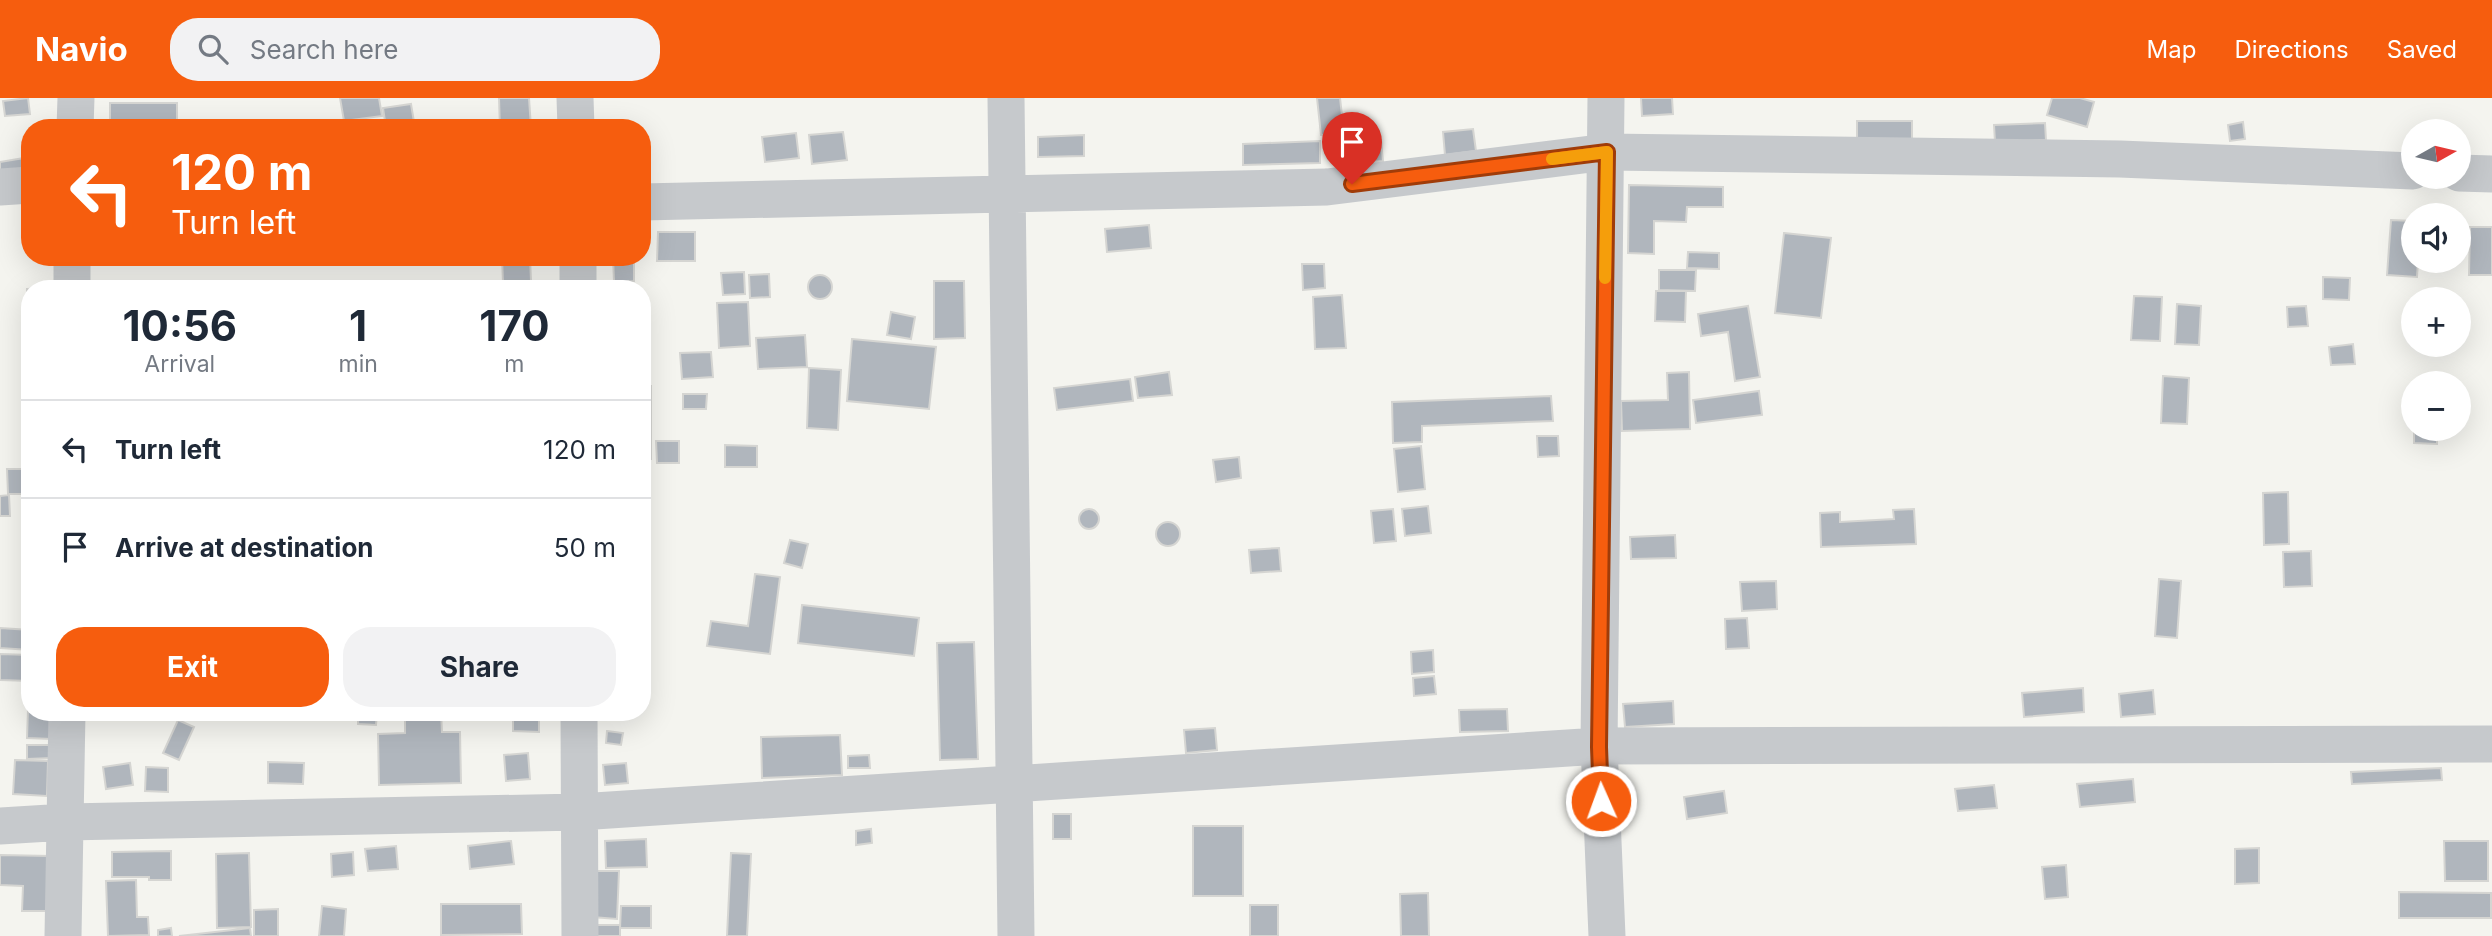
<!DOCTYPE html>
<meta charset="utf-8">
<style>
:root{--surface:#fff;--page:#f2f2f3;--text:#1f2937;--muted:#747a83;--line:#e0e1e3;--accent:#f65d0e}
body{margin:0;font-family:Inter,sans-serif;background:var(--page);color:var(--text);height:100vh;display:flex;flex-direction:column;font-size:26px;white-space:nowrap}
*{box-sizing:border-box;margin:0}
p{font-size:23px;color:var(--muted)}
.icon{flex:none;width:38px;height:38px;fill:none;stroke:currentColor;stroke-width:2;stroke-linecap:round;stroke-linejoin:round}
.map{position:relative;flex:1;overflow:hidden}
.side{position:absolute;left:21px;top:182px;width:630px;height:441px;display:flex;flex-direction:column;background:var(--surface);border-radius:28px;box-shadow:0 7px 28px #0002}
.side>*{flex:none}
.hud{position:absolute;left:21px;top:21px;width:630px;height:147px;border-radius:28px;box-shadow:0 7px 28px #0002;background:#f65d0e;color:#fff;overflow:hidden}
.needle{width:46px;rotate:82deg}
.controls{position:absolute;left:2401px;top:21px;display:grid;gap:14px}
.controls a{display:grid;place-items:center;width:70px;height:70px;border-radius:50%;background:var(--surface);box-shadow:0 7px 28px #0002;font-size:35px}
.pin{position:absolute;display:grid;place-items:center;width:60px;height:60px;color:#fff;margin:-72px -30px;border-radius:50% 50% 50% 0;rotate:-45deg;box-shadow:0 0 7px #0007}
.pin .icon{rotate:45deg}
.me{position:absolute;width:77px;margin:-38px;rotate:358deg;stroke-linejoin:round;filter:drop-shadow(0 0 5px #0008)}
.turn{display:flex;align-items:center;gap:24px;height:147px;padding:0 35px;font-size:32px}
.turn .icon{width:91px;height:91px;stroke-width:2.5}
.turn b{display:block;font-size:49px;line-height:60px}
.eta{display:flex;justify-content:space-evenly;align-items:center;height:119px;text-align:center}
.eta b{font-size:42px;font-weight:700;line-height:49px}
.primary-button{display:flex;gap:14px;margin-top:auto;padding:14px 35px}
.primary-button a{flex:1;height:80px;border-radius:28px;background:var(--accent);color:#fff;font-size:28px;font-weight:700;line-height:80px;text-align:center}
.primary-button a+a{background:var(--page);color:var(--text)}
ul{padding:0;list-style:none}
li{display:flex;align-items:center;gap:21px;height:98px;padding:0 35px;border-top:2px solid var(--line)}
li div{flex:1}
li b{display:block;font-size:26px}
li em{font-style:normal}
header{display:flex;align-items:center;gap:42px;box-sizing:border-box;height:98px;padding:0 35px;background:var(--accent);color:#fff}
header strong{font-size:33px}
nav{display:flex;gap:38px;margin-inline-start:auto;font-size:24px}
.search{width:490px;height:63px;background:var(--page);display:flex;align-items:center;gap:18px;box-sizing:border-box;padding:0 24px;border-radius:28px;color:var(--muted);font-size:26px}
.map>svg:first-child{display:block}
.building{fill:#b0b6bd;stroke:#d5d5d2;stroke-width:2}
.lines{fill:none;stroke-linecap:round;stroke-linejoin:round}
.minor{stroke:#c6c9cc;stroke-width:37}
.route-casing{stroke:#a03c09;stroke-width:18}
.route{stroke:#f65d0e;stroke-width:12}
.slow{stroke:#f59e0b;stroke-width:12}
</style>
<header>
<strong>Navio</strong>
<div class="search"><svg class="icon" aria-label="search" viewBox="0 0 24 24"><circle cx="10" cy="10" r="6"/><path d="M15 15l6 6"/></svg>Search here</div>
<nav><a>Map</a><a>Directions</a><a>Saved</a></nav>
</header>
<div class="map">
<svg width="2492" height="838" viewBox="0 0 2492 838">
<rect width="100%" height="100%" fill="#f4f4ef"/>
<path class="building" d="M 28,0 L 30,16 L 5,18 L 3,3 Z
M 340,0 L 379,0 L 382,18 L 344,23 Z
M 499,0 L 529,0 L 531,30 L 500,30 Z
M 1317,0 L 1340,0 L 1344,35 L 1321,37 Z
M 1641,0 L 1672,0 L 1673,16 L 1642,18 Z
M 2052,0 L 2080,0 L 2094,4 L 2087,29 L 2047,17 Z
M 110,5 L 177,5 L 177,30 L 110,30 Z
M 411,6 L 415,30 L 386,30 L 383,10 Z
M 1857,23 L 1912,23 L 1912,46 L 1857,45 Z
M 2243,24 L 2245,41 L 2230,43 L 2228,27 Z
M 2045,25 L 2046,42 L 1995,44 L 1994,27 Z
M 1473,31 L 1476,53 L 1445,57 L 1443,34 Z
M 843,34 L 847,62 L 812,66 L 809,37 Z
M 796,35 L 799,60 L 765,64 L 762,39 Z
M 1084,37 L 1084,58 L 1038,59 L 1038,39 Z
M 1381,42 L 1383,63 L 1354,65 L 1353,44 Z
M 1320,43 L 1320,65 L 1243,67 L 1243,46 Z
M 30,59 L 30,80 L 0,84 L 0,64 Z
M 1629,87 L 1723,89 L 1723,109 L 1687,109 L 1686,124 L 1654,123 L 1654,156 L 1628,155 Z
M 2391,122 L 2413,123 L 2413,163 L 2418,163 L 2417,179 L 2387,177 Z
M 1149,127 L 1151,150 L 1107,154 L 1105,131 Z
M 2470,129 L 2492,129 L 2492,177 L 2469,177 Z
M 658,134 L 695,134 L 695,163 L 657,163 Z
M 1784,135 L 1831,140 L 1821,220 L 1775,215 Z
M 1688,154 L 1719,155 L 1719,171 L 1687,170 Z
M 502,159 L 530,159 L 531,183 L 503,185 Z
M 613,159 L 634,159 L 634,183 L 614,184 Z
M 1302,166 L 1324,166 L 1325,190 L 1303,192 Z
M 1659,172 L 1696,172 L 1695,193 L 1659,192 Z
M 744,174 L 745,196 L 723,197 L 721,175 Z
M 769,176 L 770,199 L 750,200 L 749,177 Z
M808 189a12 12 0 1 1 24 0a12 12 0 1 1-24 0Z
M 2323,179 L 2350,180 L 2349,202 L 2323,201 Z
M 542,183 L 546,187 L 546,191 L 534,191 L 534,187 L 538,184 Z
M 934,183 L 964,183 L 965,240 L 934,241 Z
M 51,190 L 30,191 L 30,235 L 27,235 L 27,191 Z
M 1656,193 L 1686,193 L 1685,224 L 1655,223 Z
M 1342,197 L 1346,250 L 1315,251 L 1313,199 Z
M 2134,198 L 2162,199 L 2160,243 L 2131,242 Z
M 748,204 L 750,248 L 719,250 L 717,205 Z
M 2177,206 L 2201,208 L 2199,247 L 2175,246 Z
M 1748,208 L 1760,279 L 1735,283 L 1728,234 L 1701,238 L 1698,216 Z
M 2306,208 L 2308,228 L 2288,229 L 2287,209 Z
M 891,214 L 915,219 L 911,241 L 887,237 Z
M 805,237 L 807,269 L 758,271 L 756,240 Z
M 852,241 L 936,249 L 929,311 L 847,303 Z
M 2353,246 L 2355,266 L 2331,267 L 2329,249 Z
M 711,254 L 713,279 L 682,281 L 680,255 Z
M 809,270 L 841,272 L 838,332 L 807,330 Z
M 1169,274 L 1172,297 L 1138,300 L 1135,279 Z
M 1689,274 L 1690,331 L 1622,333 L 1621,303 L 1668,302 L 1667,275 Z
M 2163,278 L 2189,280 L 2187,326 L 2161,325 Z
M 1130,281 L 1133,303 L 1057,312 L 1054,290 Z
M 642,288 L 651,288 L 651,361 L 642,361 Z
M 1759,293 L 1762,317 L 1696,325 L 1693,302 Z
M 683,296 L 707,296 L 706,311 L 683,311 Z
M 1551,298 L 1553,323 L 1422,328 L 1422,344 L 1393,345 L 1392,304 Z
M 2414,331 L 2437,331 L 2437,346 L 2414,345 Z
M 1537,338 L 1558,338 L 1559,358 L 1538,359 Z
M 656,343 L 679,343 L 679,365 L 657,365 Z
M 725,347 L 757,348 L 757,369 L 725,369 Z
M 1421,348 L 1425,391 L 1398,394 L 1394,351 Z
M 1239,359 L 1241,380 L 1216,384 L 1213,362 Z
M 7,371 L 30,371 L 30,396 L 8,396 Z
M 2288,394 L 2289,446 L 2264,447 L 2263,395 Z
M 9,397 L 10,418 L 0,418 L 0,398 Z
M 1428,408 L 1431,435 L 1405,438 L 1402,411 Z
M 1393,411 L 1396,443 L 1374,445 L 1371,413 Z
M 1914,411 L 1916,446 L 1821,449 L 1820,415 L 1840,414 L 1840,424 L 1894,421 L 1893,412 Z
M1079 421a10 10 0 1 1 20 0a10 10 0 1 1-20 0Z
M1156 436a12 12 0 1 1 24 0a12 12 0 1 1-24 0Z
M 1675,437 L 1676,460 L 1631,461 L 1630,439 Z
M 790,442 L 808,446 L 802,470 L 784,465 Z
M 1279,450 L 1281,473 L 1251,475 L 1249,452 Z
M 2311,453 L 2312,488 L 2284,489 L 2283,454 Z
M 755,476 L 780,479 L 770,556 L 707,548 L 711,523 L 748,528 Z
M 2159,481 L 2181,483 L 2177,540 L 2155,538 Z
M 1776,483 L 1777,511 L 1742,513 L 1740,484 Z
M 802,507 L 919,520 L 914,558 L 798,545 Z
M 1747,520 L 1749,550 L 1726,551 L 1725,521 Z
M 0,530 L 30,532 L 30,552 L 0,550 Z
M 974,544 L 978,661 L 940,662 L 937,545 Z
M 1433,552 L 1434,574 L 1412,576 L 1411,554 Z
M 0,556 L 30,557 L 30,583 L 0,582 Z
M 1434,578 L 1436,596 L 1414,598 L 1413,580 Z
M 2083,590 L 2084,614 L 2024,619 L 2022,595 Z
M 2153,592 L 2155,616 L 2121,619 L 2119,596 Z
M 1673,603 L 1674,626 L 1625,629 L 1623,606 Z
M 28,611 L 30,614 L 53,614 L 52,641 L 27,640 Z
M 1507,611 L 1508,633 L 1460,634 L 1459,612 Z
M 358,614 L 377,614 L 376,627 L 358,626 Z
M 405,614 L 441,614 L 442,634 L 460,634 L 461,685 L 379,687 L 378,636 L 405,635 Z
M 513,614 L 539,614 L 539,634 L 513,633 Z
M 178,622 L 194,629 L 179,662 L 163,655 Z
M 1215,630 L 1217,652 L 1186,655 L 1184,632 Z
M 607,633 L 623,635 L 621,647 L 606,645 Z
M 840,637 L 842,677 L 762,680 L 761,639 Z
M 27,647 L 53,647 L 53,660 L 27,661 Z
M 528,655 L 530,681 L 506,683 L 504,657 Z
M 869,657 L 870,670 L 848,670 L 848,658 Z
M 15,662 L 48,663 L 47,698 L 13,696 Z
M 268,664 L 304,665 L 303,686 L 268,685 Z
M 130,665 L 133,687 L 106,691 L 103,669 Z
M 626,665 L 628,685 L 605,687 L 603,667 Z
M 146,669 L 168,670 L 168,694 L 145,693 Z
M 2441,670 L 2442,682 L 2352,686 L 2351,674 Z
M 2133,681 L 2135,704 L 2080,709 L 2077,686 Z
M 1994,687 L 1997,710 L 1958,713 L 1955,691 Z
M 1724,693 L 1727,715 L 1687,721 L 1684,699 Z
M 1053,716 L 1071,716 L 1071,741 L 1053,741 Z
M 1193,728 L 1243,728 L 1243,798 L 1193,798 Z
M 871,731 L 872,745 L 856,747 L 856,733 Z
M 646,741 L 647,769 L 606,770 L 605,743 Z
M 511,743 L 514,766 L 470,771 L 468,748 Z
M 2444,743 L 2488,743 L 2488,783 L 2445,783 Z
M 396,748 L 398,771 L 368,773 L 365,751 Z
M 2259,750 L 2259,785 L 2235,786 L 2235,751 Z
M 171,753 L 171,782 L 149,782 L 149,779 L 112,779 L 112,754 Z
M 353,754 L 354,777 L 332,779 L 331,756 Z
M 249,755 L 251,829 L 217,830 L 216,756 Z
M 731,755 L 751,756 L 747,838 L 727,838 Z
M 0,757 L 50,758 L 50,813 L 22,813 L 23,788 L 0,787 Z
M 2066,767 L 2068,799 L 2045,801 L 2042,769 Z
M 593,773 L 619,773 L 617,821 L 592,819 Z
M 136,782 L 137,819 L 148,819 L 149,837 L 108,838 L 106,783 Z
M 2399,794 L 2491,795 L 2491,820 L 2399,820 Z
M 1428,795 L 1429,838 L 1401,838 L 1400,796 Z
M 441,806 L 521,806 L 522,836 L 441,837 Z
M 1250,807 L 1278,807 L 1278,838 L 1250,838 Z
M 322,808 L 346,811 L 344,838 L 319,838 Z
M 621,808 L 651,808 L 651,830 L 620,830 Z
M 278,811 L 278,838 L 254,838 L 254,812 Z
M 597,827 L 620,827 L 620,838 L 597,838 Z
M 171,830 L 172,838 L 158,838 L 158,832 Z
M 250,830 L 251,838 L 179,838 Z"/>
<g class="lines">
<path class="minor" d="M 575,0 L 576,30
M 1006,0 L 1016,838
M 1606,0 L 1599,648 L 1607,838
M 75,30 L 76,0
M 2459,75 L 2492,76
M 0,89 L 30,87
M 642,104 L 1327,89 L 1607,54 L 2120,61 L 2413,73
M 578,159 L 578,191
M 72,191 L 72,159
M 579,614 L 580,838
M 0,728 L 66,724 L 579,714 L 1599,648 L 2492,646
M 63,838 L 67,614"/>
</g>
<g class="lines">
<g class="route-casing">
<path id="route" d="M 1352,86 L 1607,54 L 1599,649 L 1601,703"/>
</g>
<use href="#route" class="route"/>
<path class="slow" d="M 1552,61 L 1607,54 L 1605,180"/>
</g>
</svg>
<div class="controls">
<a><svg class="needle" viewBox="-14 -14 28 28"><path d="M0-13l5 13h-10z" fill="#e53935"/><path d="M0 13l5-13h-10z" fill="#747a83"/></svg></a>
<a><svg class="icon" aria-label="sound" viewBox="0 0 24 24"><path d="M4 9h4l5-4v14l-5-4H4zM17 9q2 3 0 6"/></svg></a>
<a>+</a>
<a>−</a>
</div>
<div class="pin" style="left:1352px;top:86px;background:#d93025"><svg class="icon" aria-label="arrive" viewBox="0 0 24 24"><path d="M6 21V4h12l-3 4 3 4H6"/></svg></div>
<svg class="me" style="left:1601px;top:703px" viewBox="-20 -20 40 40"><circle r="17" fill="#f65d0e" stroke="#fff" stroke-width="3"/><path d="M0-11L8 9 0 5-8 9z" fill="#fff"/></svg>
<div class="hud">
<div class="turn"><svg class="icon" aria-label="left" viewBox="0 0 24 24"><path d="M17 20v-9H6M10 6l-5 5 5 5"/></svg><div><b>120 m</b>Turn left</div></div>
</div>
<section class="side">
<div class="eta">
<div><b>10:56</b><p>Arrival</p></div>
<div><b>1</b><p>min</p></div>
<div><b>170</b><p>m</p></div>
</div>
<ul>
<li><svg class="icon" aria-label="left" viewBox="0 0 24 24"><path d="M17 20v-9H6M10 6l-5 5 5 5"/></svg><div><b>Turn left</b></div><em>120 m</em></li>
<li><svg class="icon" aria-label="arrive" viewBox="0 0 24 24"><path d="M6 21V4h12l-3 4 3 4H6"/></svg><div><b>Arrive at destination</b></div><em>50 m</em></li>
</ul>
<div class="primary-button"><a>Exit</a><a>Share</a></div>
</section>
</div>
